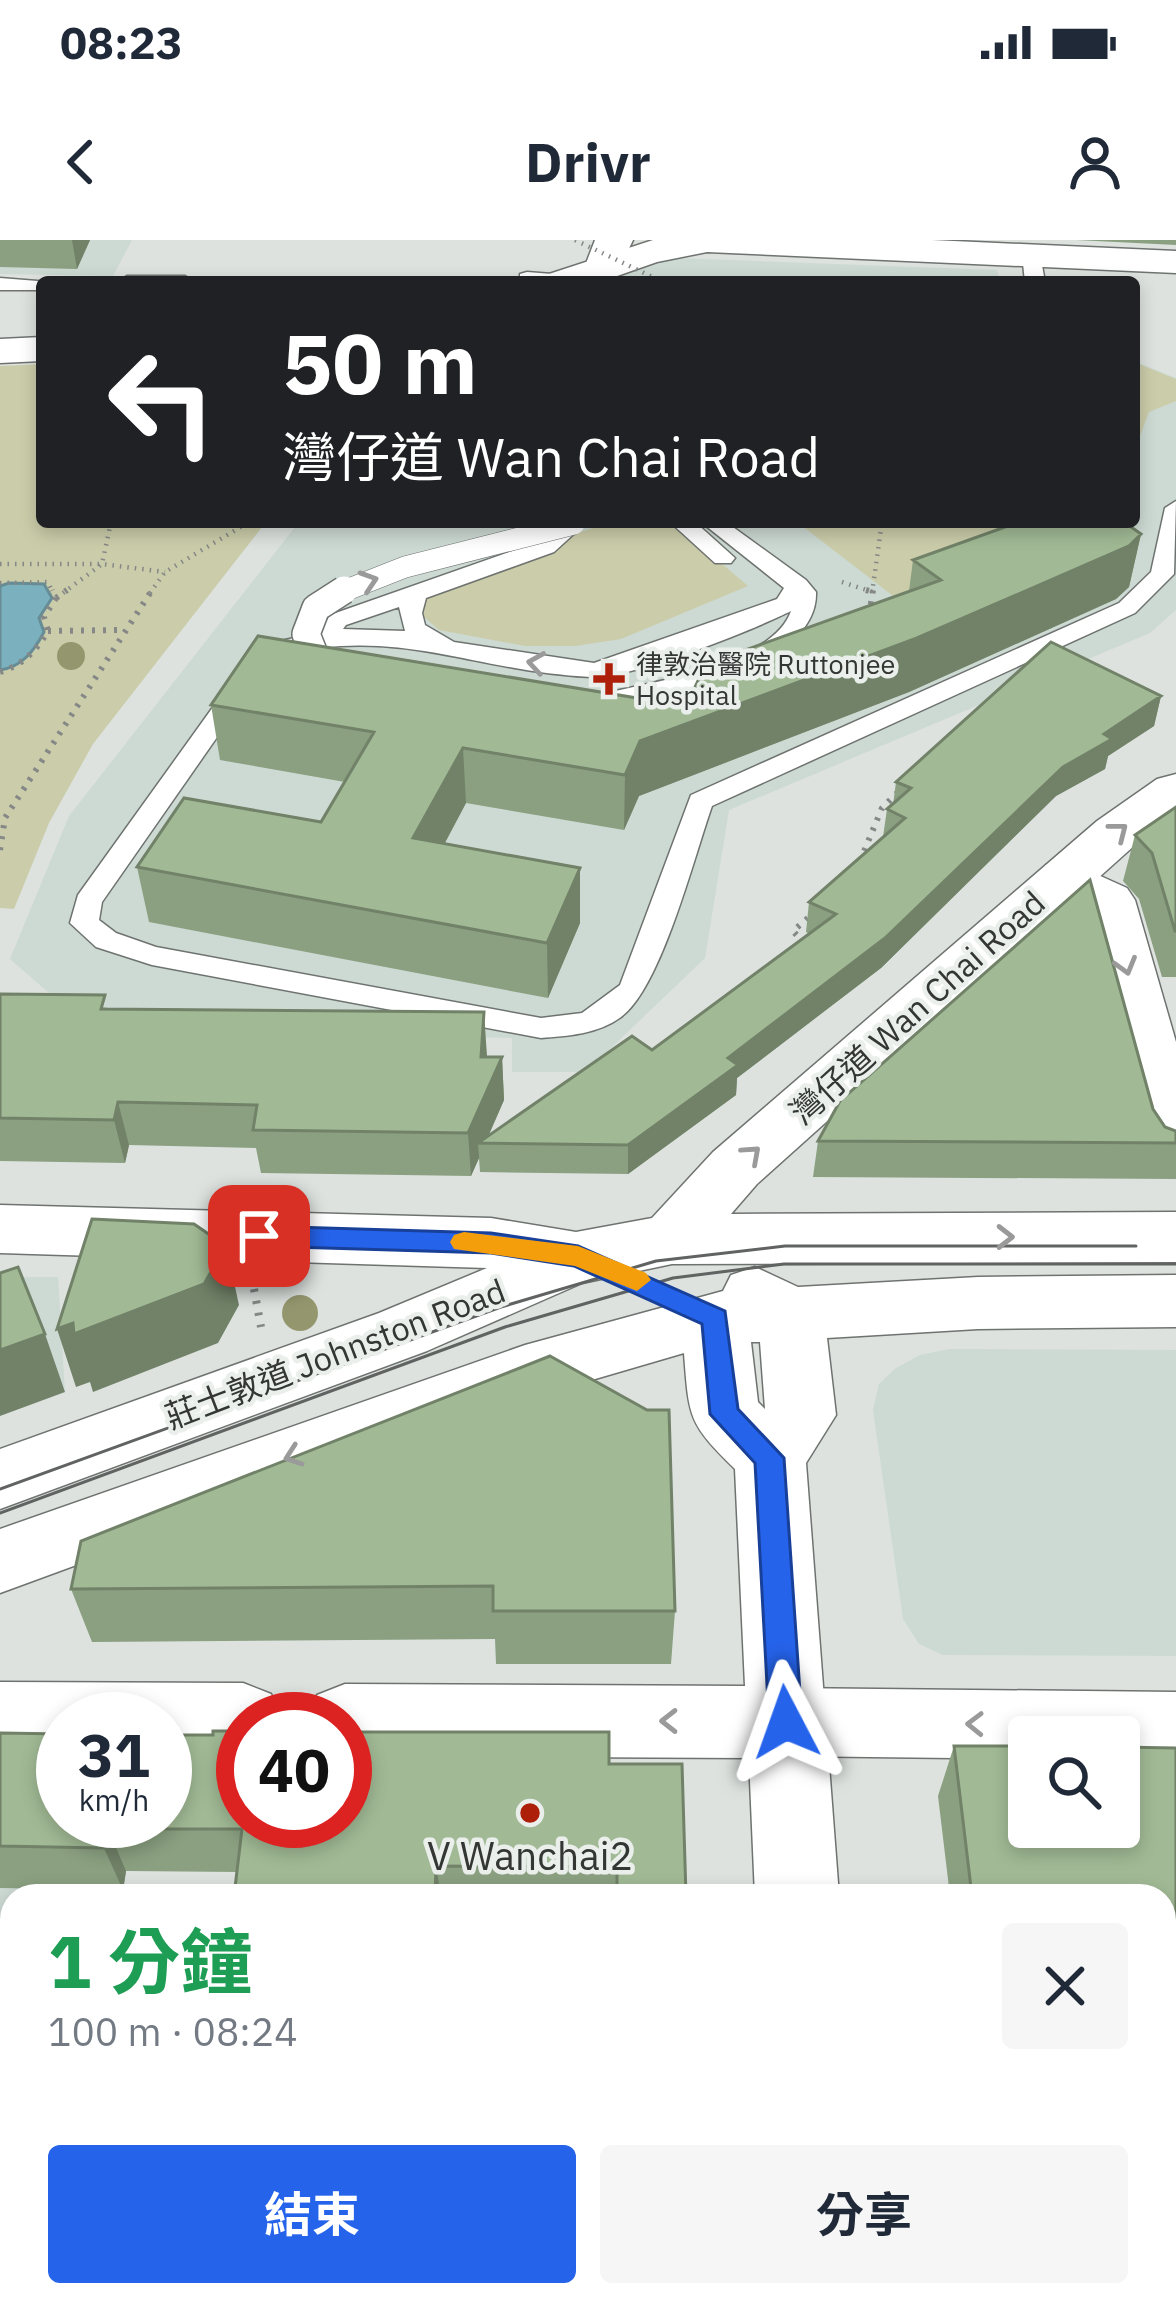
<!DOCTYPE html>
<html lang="zh-TW">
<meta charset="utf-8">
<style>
:root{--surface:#fff;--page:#f6f6f7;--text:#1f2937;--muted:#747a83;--accent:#2563eb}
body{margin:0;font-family:"IBM Plex Sans","Noto Sans TC",sans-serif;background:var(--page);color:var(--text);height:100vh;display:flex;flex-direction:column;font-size:45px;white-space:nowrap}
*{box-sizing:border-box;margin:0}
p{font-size:39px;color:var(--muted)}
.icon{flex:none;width:66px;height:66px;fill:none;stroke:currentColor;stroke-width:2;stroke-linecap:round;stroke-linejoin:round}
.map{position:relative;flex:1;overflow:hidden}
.side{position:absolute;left:0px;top:1644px;width:1176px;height:423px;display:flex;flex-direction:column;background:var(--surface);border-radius:36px 36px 0 0;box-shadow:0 6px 18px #0003}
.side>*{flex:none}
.top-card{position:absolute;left:36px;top:36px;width:1104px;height:252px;border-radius:12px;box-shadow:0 6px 18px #0003;background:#202124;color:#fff;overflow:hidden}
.fabs{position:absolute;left:1008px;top:1476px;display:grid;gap:24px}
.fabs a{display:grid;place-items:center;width:132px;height:132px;border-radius:12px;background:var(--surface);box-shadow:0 6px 18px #0003;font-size:60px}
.speed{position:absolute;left:36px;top:1452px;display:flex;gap:24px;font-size:60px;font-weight:700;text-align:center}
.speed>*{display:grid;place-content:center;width:156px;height:156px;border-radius:50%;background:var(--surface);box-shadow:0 6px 18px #0003;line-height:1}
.speed small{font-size:30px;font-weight:400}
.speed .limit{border:18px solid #d22;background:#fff;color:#111}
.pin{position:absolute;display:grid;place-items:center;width:102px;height:102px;color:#fff;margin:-51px;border-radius:24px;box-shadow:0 6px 18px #0006}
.me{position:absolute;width:132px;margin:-66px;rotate:356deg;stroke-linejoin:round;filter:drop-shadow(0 0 9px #0008)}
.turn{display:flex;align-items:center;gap:42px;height:252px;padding:0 48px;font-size:54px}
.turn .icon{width:156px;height:156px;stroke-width:2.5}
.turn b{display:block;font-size:84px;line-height:102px}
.round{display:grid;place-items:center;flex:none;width:126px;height:126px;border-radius:12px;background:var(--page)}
.summary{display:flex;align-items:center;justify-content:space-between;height:204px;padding:0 48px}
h1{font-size:72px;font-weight:700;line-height:90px;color:#1e9e55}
.cta{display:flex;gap:24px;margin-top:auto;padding:24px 48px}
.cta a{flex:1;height:138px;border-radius:12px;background:var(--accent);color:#fff;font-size:48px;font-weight:700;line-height:138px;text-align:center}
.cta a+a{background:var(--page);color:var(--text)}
.status{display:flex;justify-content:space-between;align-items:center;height:84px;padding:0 60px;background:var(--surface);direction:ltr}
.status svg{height:33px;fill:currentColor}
header{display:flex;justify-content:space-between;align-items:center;height:156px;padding:0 48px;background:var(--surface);font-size:54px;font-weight:700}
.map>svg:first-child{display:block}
.built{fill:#cddad3}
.green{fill:#cbcdaa}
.water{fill:#7bb1be;stroke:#668c95;stroke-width:3}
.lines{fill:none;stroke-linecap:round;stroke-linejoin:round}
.service-casing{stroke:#6e7370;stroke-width:3}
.minor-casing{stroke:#6e7370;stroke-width:3}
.tertiary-casing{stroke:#6e7370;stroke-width:3}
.secondary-casing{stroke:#6e7370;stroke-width:3}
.path-far2{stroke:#858886;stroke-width:4.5;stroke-dasharray:1.5 6;stroke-linecap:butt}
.path-far1{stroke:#858886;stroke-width:6;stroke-dasharray:3 8;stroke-linecap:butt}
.path{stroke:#858886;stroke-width:8;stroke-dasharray:3 9;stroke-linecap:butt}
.service{fill:#fff;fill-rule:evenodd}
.minor{fill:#fff;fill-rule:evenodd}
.tertiary{fill:#fff;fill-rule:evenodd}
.secondary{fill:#fff;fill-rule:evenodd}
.tram{stroke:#606362;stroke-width:3}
.service-bridge-far1-casing{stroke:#6e7370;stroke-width:22;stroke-linecap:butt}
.service-bridge-casing{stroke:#6e7370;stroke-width:30;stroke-linecap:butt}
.path-bridge{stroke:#858886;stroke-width:4.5;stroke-dasharray:1.5 6;stroke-linecap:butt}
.service-bridge-far1{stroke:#fff;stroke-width:21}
.service-bridge{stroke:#fff;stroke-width:27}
.tree{fill:#94976e}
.wall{fill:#8aa080}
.shaded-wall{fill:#718268}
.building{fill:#a1ba95;stroke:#718268;stroke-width:3}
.oneway{stroke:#9a9a9a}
.route{fill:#2563eb;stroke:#184099;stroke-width:3}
.slow{fill:#f59e0b}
.poi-dot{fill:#ae1f0a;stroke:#eaefec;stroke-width:4.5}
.labels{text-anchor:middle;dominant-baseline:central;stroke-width:9;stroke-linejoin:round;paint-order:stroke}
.far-poi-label{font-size:27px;fill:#343635;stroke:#eaefec;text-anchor:start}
.street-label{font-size:33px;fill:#343635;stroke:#eaefec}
.near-poi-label{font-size:39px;fill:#343635;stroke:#eaefec}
</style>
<div class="status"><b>08:23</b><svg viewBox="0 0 49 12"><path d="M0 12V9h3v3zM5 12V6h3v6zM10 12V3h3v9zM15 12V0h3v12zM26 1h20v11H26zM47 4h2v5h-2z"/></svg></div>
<header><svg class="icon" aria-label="back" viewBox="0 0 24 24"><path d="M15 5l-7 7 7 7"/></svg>Drivr<svg class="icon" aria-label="person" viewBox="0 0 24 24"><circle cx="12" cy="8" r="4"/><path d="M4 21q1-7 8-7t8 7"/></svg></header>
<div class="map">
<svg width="1176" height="2066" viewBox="0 0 1176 2066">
<rect width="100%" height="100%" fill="#dde2df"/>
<path class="built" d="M 0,0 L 132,0 L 113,36 L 0,34 Z
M 674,18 L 997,30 L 1000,42 L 604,42 Z
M 1134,121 L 1176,138 L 1176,370 L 1150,393 L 729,570 L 705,718 L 586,832 L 512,832 L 512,798 L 125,790 L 57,760 L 10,719 L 69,576 L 299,282 L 1134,282 Z
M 0,1037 L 58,1037 L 65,1152 Z
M 949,1109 L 1176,1110 L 1176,1416 L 943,1415 L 919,1404 L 903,1379 L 873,1170 L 879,1144 L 896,1128 L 920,1115 Z
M 0,1538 L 63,1581 L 135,1581 L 122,1656 L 12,1656 L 12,1983 L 0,1983 Z"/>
<path class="green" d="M 1134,122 L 1176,139 L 1176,161 L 1149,172 L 1134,212 Z
M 42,124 L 42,282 L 266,282 L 93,504 L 49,583 L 14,669 L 0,668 L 0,126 Z
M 611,282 L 681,289 L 748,346 L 621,399 L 575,406 L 525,406 L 439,390 L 415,369 L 440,339 Z
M 797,282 L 1103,282 L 904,359 L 893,356 Z"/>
<path class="water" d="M 9,343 L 44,344 L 52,358 L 39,378 L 44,392 C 34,411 22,427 0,430 L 0,346 Z"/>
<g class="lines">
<g class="service-casing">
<path id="service" d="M 1031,8 L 1040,14 L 1045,42 L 1025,42 L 1022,14 Z
M 527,32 L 578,36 L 588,42 L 520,42 L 520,34 Z
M 127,36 L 185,36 L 195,42 L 117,42 Z
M 0,38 L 50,42 L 42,42 L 42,50 L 0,50 Z
M 1176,261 L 1174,334 L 1135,373 L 712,566 C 694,617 661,748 621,777 C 598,794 568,796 541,798 L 152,725 L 96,707 L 70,683 L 78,655 L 231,442 L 240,440 L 252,447 L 102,662 L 99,680 L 116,693 L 156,707 L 541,778 L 582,773 L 620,745 L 691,555 L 1119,363 L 1151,332 L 1165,268 Z
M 562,282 L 587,282 L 554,312 L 426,358 L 422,373 L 425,385 L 454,402 L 594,423 L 777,359 L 784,348 L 701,282 L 726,282 L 806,340 L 816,352 C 819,428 657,464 597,470 L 584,462 L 588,457 C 639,444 772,427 791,371 C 753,390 631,439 591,437 C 476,432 400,386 281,415 L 269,408 L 272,403 L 320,392 L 330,375 L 538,302 ZM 399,367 L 405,391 L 343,389 L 346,385 Z
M 670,282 L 695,282 L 735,318 L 731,323 L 715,323 Z"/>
</g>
<g class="minor-casing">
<path id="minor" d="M 1065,620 L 1127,648 L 1135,660 L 1176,802 L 1176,926 L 1155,919 L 1146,904 L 1084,669 L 1046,649 L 1039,637 L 1046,625 Z
M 786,1448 L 1176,1452 L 1176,1520 L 1119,1520 L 1119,1497 L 1029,1497 L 1029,1519 L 786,1516 L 759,1506 L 749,1482 L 759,1458 Z"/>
</g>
<g class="tertiary-casing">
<path id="tertiary" d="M 595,0 L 633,0 L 617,34 L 591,34 L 585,26 Z
M 1176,534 L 1176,575 L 1135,605 L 757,944 L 731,974 L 1176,972 L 1176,1022 L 672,1024 L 582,1043 L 427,1111 L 0,1269 L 0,1209 L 379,1073 L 487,1028 L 0,1013 L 0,965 L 491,978 L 576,992 L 652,978 L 713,912 L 1097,581 L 1157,539 Z
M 755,1027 L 798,1047 L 978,1037 L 1176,1035 L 1176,1087 L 978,1089 L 827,1098 L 836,1175 L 806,1223 L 839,1656 L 755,1656 L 749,1518 L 345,1516 L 345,1479 L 306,1479 L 317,1455 L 345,1444 L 745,1446 L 735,1229 C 688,1183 689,1178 684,1113 L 537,1156 L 0,1353 L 0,1289 L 525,1105 L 723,1051 L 731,1035 ZM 751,1102 L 760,1102 L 765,1169 L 758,1162 Z
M 0,1442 L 243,1443 L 271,1454 L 282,1479 L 243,1479 L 243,1515 L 165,1514 L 165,1479 L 63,1479 L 63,1514 L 0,1514 Z
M 768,2055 L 862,2055 L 863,2066 L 769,2066 Z"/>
</g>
<g class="secondary-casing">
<path id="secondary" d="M 932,0 L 1176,11 L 1176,33 L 707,12 L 657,22 L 600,42 L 544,42 L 549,34 L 653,0 Z
M 42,97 L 42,121 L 0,123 L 0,99 Z"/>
</g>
<path class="path-far2" d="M 0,324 L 102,324 L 165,332
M 842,342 L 873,352
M 0,343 L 48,342 L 53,353
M 63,353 L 102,324 L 111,282
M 150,353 L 165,332 L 249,282
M 872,353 L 882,282"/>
<path class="path-far1" d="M 866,350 L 873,352
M 56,358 L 67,350
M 869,375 L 873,350
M 48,391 L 121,390
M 0,432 C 23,425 36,411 48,391 L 44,377 L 56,358 L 52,350
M 0,610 L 5,578 L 152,350
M 860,621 L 882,568 L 898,552
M 804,703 L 793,691 L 815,672"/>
<path class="path" d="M 254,1049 L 261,1087"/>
<use href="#service" class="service"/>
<use href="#minor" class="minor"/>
<use href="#tertiary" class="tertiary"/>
<use href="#secondary" class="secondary"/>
<path class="tram" d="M 0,1249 L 501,1067 L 656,1021 L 785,1006 L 1136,1006
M 0,1273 L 505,1087 L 673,1038 L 784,1024 L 1176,1024"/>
<g class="service-bridge-far1-casing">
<path id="service-bridge-far1" d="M 339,353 L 405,327 L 574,284"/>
</g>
<g class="service-bridge-casing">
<path id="service-bridge" d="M 340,432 L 316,419 L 306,394 L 316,368 L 344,350"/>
</g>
<path class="path-bridge" d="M 575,0 L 663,42"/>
<use href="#service-bridge-far1" class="service-bridge-far1"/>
<use href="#service-bridge" class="service-bridge"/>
</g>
<g class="tree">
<circle cx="71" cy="416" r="14"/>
<circle cx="300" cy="1073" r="18"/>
</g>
<path class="wall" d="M 0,0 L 90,0 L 77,29 L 0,27 Z
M 1076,0 L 1176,0 L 1176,5 Z
M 1141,294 L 1129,347 L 1116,359 L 909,452 L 639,556 L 624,590 L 466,563 L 444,604 L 580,628 L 580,683 L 548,758 L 149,682 L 137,627 L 321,582 L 345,542 L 220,520 L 211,465 L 686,466 L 909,351 L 913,320 Z
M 1161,456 L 1154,486 L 1108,516 L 1105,529 L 1056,556 L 881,728 L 737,838 L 736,855 L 628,934 L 480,932 L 479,918 L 471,936 L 261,933 L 256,908 L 129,905 L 125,923 L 0,921 L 0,754 L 487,817 L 502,817 L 504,860 L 489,895 L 652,810 L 810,694 L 806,692 L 809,662 L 883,597 L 887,569 L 893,565 L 896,542 Z
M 1176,567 L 1176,737 L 1162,737 L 1139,659 L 1123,641 L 1135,595 Z
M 1153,869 L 1165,887 L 1176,891 L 1176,939 L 813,937 L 818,901 Z
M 550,1116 L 675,1371 L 671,1424 L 496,1424 L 495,1399 L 92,1402 L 71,1349 Z
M 0,1493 L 609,1524 L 686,1656 L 234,1656 L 237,1632 L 126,1631 L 123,1650 L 0,1648 Z
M 954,1506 L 1176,1508 L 1176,2007 L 1164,2007 L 1164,1656 L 950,1656 L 938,1556 Z
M 0,1811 L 12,1811 L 12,1983 L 0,1983 Z"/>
<path class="shaded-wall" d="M 72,0 L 90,0 L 77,29 Z
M 1141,294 L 1129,347 L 1116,359 L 909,452 L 639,556 L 624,590 L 625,535 L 640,501 Z
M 1161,456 L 1154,486 L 1108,516 L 1105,529 L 1056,556 L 881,728 L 737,838 L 736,855 L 628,934 L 628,905 L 1063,527 L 1104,494 Z
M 463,508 L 466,563 L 418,654 L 413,598 Z
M 580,628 L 580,683 L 548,758 L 547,703 Z
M 484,772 L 487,816 L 502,817 L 504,860 L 485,903 L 478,903 L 479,918 L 471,936 L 468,893 L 481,817 Z
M 118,862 L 129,905 L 125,923 L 114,880 Z
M 226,1006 L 239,1065 L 218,1103 L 93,1152 L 90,1142 L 76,1147 L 57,1089 Z
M 45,1094 L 65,1152 L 0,1176 L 0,1110 Z
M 108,1589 L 126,1631 L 123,1650 L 104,1608 Z
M 436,1626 L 441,1656 L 435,1656 Z"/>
<path class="building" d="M 1019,282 L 1124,282 L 1141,294 L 1129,306 L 917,398 L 640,501 L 625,535 L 463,508 L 413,598 L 580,628 L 547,703 L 137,627 L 184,558 L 321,582 L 374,492 L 211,465 L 258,396 L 686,466 L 706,424 L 941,340 L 913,320 Z
M 1051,402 L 1161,456 L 1104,494 L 1112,499 L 1063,527 L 885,698 L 728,818 L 738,825 L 628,905 L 478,903 L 632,796 L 652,810 L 836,674 L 809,662 L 905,578 L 887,569 L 911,548 L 896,542 Z
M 1176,567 L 1176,691 L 1175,691 L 1152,613 L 1135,595 Z
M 1090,640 L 1153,869 L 1165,887 L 1176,891 L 1176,903 L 818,901 L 840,861 Z
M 0,754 L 105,755 L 101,769 L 484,772 L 481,817 L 502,817 L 468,893 L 253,890 L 257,865 L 118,862 L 114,880 L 0,878 Z
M 92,979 L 194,984 L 226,1006 L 204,1044 L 74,1094 L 73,1083 L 57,1089 Z
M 18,1027 L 45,1094 L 0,1110 L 0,1033 Z
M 550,1116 L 647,1170 L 669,1170 L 675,1371 L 493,1371 L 493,1346 L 71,1349 L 81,1301 Z
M 213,1491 L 243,1491 L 243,1581 L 345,1581 L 345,1492 L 609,1492 L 609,1524 L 682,1524 L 686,1656 L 617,1656 L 617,1627 L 436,1626 L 435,1656 L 234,1656 L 242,1589 L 108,1589 L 104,1608 L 0,1606 L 0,1493 L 63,1494 L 63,1581 L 165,1581 L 165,1495 L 213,1495 Z
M 954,1506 L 1029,1506 L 1029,1587 L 1119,1587 L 1119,1507 L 1176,1508 L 1176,1972 L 1164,1972 L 1164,1656 L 972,1656 Z
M 0,1811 L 12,1811 L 12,1951 L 0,1951 Z"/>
<defs><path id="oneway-chevron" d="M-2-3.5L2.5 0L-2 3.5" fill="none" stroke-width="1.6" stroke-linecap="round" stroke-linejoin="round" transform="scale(3)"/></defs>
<g class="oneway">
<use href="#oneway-chevron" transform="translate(369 341) rotate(-18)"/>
<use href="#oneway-chevron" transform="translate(536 423) rotate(-171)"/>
<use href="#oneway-chevron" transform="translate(1119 591) rotate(-38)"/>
<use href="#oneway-chevron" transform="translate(1126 726) rotate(74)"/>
<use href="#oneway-chevron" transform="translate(752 914) rotate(-42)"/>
<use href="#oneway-chevron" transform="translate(1005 997)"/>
<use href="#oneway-chevron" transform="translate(293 1216) rotate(161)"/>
<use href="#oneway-chevron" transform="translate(669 1481) rotate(-180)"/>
<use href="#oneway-chevron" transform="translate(975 1484) rotate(-179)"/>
</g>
<path class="route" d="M 259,986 L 491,993 L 578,1006 L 725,1071 L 738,1169 L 784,1218 L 802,1482 L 797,1493 L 786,1497 L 774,1493 L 769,1482 L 755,1223 L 710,1174 L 702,1084 L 574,1026 L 491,1013 L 259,1006 L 246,996 Z"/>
<path class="slow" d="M 464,992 L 578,1006 L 646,1033 L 651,1040 L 637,1051 L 575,1026 L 454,1009 L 450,1002 L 454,995 Z"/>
<g class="poi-dot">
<path d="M603 421h12v12h12v12h-12v12h-12v-12h-12v-12h12z"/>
<circle cx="530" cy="1573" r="12"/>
</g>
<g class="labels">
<g class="far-poi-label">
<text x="636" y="423">律敦治醫院 Ruttonjee<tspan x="636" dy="31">Hospital</tspan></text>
</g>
<g class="street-label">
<text transform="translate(917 767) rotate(-42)">灣仔道 Wan Chai Road</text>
<text transform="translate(335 1113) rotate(-21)">莊士敦道 Johnston Road</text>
</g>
<g class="near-poi-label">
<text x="530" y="1615">V Wanchai2</text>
</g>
</g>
</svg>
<div class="fabs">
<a><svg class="icon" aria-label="search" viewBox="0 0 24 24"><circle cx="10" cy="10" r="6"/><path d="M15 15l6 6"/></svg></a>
</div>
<div class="speed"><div>31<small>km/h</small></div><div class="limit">40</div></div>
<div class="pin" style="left:259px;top:996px;background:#d93025"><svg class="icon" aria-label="arrive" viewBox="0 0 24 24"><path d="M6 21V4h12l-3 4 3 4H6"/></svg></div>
<svg class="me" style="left:786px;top:1482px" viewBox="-20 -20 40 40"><path d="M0-17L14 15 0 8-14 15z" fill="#2563eb" stroke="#fff" stroke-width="4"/></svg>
<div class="top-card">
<div class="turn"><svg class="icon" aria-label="left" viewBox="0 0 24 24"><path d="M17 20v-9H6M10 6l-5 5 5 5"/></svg><div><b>50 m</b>灣仔道 Wan Chai Road</div></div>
</div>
<section class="side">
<div class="summary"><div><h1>1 分鐘</h1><p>100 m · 08:24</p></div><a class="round"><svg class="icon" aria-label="close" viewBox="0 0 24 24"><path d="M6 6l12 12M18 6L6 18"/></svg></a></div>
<div class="cta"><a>結束</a><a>分享</a></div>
</section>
</div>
